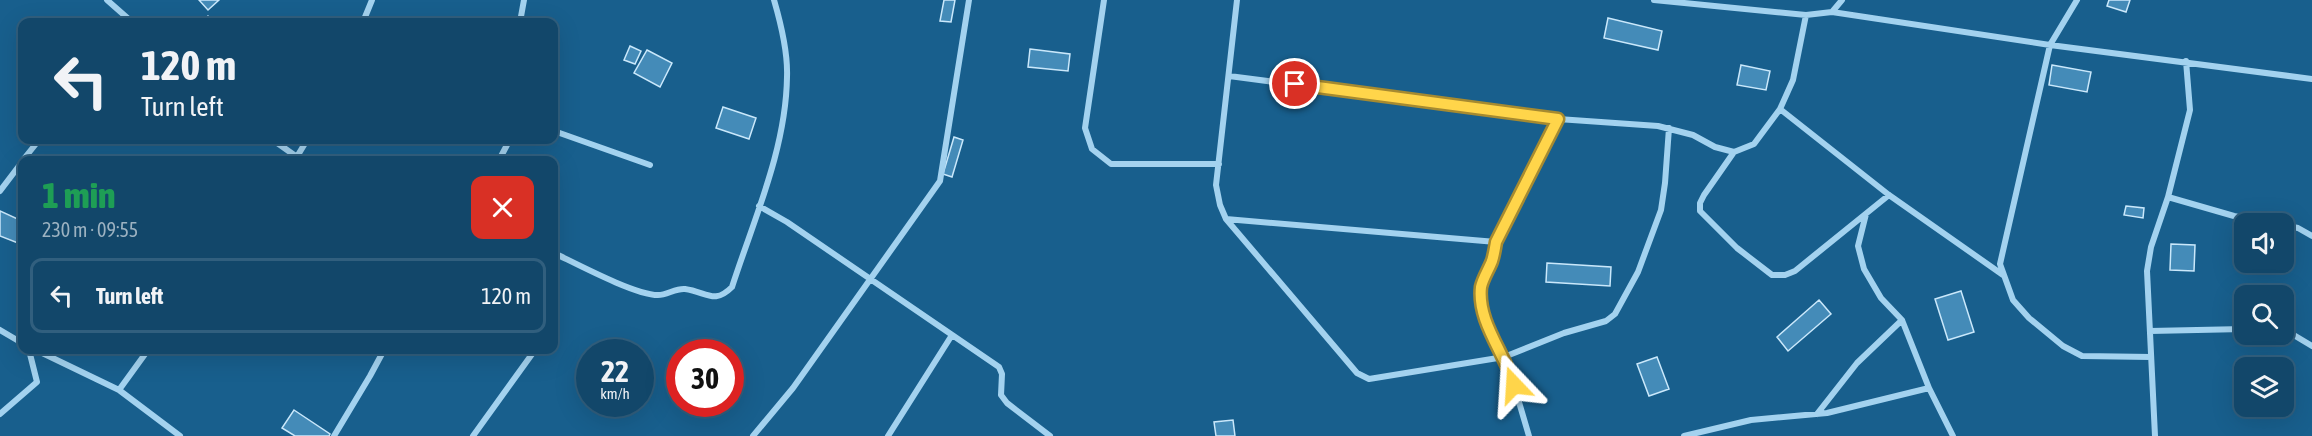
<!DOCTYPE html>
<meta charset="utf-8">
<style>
:root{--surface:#12476a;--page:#1b4e70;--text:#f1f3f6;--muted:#9cb2c1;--line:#315f7e}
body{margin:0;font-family:"Asap Condensed",sans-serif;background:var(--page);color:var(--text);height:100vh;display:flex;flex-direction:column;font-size:22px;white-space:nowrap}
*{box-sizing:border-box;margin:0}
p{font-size:20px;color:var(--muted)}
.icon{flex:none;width:33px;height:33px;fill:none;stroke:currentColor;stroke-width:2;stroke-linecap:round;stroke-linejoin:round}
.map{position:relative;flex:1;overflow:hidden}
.drawer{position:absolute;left:18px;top:156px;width:540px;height:198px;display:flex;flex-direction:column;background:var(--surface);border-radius:12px;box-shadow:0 6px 24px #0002,0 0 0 2px var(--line)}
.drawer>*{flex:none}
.hud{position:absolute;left:18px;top:18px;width:540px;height:126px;border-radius:12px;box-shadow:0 6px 24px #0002,0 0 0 2px var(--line);background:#12476a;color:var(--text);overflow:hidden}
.fabs{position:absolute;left:2234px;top:213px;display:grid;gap:12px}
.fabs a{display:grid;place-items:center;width:60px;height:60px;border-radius:12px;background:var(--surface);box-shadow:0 6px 24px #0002,0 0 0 2px var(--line);font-size:30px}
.speed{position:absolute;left:576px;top:339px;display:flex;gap:12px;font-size:30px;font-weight:700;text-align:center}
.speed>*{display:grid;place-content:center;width:78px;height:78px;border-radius:50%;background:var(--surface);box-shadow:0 6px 24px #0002,0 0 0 2px var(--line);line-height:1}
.speed small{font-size:15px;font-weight:400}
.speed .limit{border:9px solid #d22;background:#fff;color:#111}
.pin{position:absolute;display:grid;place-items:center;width:51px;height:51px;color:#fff;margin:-26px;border:3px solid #fff;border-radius:50%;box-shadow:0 2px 6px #0007}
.me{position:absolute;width:66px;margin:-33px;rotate:340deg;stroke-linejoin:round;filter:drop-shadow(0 0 4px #0008)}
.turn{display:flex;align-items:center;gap:21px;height:126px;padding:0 24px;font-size:27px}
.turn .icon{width:78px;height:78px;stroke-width:2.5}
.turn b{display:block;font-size:42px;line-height:51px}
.round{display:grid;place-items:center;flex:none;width:63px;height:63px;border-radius:12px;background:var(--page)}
.head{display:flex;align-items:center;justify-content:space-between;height:102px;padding:0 24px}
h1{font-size:36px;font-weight:800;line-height:45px;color:#1e9e55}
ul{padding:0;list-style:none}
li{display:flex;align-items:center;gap:18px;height:75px;margin:0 12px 9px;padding:0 12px;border:3px solid var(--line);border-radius:12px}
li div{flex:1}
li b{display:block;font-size:22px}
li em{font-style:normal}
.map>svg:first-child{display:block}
.building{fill:#448bb8;stroke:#cae8fb;stroke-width:1.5}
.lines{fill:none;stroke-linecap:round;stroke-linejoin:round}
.minor{stroke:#a3d2ef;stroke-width:6}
.route-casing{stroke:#a68a30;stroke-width:15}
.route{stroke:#ffd54a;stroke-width:10}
</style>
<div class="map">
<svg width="2312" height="436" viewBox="0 0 2312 436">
<rect width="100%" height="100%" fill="#185f8d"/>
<path class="building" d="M 199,0 L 219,0 L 208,10 Z
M 944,0 L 955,0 L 951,22 L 940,21 Z
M 2109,0 L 2130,0 L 2126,12 L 2107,6 Z
M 208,16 L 216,22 L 203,22 Z
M 1608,18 L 1662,31 L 1658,50 L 1604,38 Z
M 630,46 L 641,51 L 635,64 L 624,60 Z
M 1030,49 L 1070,54 L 1068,71 L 1028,67 Z
M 647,50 L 672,63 L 660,87 L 634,73 Z
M 1741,65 L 1770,71 L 1766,90 L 1737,85 Z
M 2052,65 L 2091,72 L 2087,92 L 2049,85 Z
M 723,107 L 756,118 L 749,139 L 716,128 Z
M 954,137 L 963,140 L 952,177 L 943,174 Z
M 2126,206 L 2144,208 L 2143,218 L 2124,215 Z
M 0,211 L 22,221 L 22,232 L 18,243 L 0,236 Z
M 2171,244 L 2195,245 L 2194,271 L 2170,270 Z
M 1547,263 L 1611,267 L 1610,286 L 1546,282 Z
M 1961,291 L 1974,332 L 1948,340 L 1935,299 Z
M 1819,300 L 1831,314 L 1788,351 L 1777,337 Z
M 1657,357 L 1669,389 L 1649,396 L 1637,364 Z
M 294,410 L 330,434 L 329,436 L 295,436 L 282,428 Z
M 1233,420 L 1235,436 L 1216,436 L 1214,422 Z"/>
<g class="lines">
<path class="minor" d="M 107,0 L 132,22
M 1104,0 L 1085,128 L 1092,149 L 1111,164 L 1219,164
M 1237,0 L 1216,185 L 1220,205 L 1226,219 L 1496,242
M 1654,0 L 1806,15 L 1832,12 L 2050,45 L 2312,79
M 2077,0 L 2050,45 L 2000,264 L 2013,300 L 2029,318 L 2063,346 L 2082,356 L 2151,357
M 1832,12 L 1842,0
M 1806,15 L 1793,80 L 1780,109 L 1754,144 L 1734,152 L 1704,195 L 1700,203 L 1700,211 L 1737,248 L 1772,275 L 1785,275 L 1795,271 L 1889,195
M 363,22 L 372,0
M 520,22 L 524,0
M 1229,76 L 1558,119 L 1658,126 L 1693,135 L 1715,147 L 1734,152
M 1780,109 L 1889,195 L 2003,275
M 554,131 L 650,165
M 273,140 L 297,157
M 23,160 L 39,140
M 295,160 L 307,140
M 499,160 L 507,145 L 507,140
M 0,191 L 22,162
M 2168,197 L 2234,216 L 2274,224
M 759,206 L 787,222 L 999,367 L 1002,374 L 1001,395 L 1007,403 L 1050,436
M 1866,214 L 1858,246 L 1864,269 L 1881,298 L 1902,320 L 1929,388 L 1953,436
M 1226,219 L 1357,373 L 1369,379 L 1504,357 L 1564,333 L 1606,321 L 1615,314 L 1638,272 L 1661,210 L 1665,183 L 1669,128
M 2283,225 L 2298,228 L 2312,236
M 554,253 C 577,264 635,295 658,295 C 667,295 676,288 685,289 C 707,292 714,305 732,287 C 754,219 786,149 787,77 C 788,52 781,24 774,0
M 0,330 L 22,343
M 2150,331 L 2244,329
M 2283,331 L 2292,334 L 2312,346
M 36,350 L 119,390 L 180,436
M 119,390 L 148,350
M 0,414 L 37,382 L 29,350
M 1817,414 L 1857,363 L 1902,320
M 334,436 L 370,376 L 384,350
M 473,436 L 535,350
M 753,436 L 793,388 L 940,181 L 969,0
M 888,436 L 952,335
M 1529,436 L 1508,365 L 1487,328 L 1482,308 L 1481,286 L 1493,259 L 1496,242 L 1558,119
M 1684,436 L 1751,420 L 1827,413 L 1929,388
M 2155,436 L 2147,271 L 2151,247 L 2168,197 L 2190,110 L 2186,61"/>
</g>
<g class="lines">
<g class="route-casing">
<path id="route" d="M 1295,84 L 1558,119 L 1496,242 C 1495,248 1494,255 1492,261 C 1489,269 1483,278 1481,287 C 1477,322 1505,353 1514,385"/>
</g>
<use href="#route" class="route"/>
</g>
</svg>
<div class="fabs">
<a><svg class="icon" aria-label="sound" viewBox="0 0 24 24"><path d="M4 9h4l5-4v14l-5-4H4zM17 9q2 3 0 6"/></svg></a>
<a><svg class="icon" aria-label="search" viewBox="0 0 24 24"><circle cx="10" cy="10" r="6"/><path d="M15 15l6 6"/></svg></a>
<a><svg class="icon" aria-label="layers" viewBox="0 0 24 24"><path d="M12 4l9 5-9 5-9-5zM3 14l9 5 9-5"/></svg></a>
</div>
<div class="speed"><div>22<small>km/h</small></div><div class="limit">30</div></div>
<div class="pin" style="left:1295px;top:84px;background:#d93025"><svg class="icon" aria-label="arrive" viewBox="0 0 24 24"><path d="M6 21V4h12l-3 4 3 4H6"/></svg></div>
<svg class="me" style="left:1514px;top:385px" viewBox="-20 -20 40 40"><path d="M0-17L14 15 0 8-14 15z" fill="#ffd54a" stroke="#fff" stroke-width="4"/></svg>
<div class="hud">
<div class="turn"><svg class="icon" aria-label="left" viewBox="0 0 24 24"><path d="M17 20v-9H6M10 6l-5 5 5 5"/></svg><div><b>120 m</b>Turn left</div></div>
</div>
<section class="drawer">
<div class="head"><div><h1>1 min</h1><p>230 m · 09:55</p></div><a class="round" style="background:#d93025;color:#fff"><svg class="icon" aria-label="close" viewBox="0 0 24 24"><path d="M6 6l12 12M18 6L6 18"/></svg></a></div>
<ul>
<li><svg class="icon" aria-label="left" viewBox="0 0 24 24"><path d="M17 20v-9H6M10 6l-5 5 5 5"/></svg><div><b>Turn left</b></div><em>120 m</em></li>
</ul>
</section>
</div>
